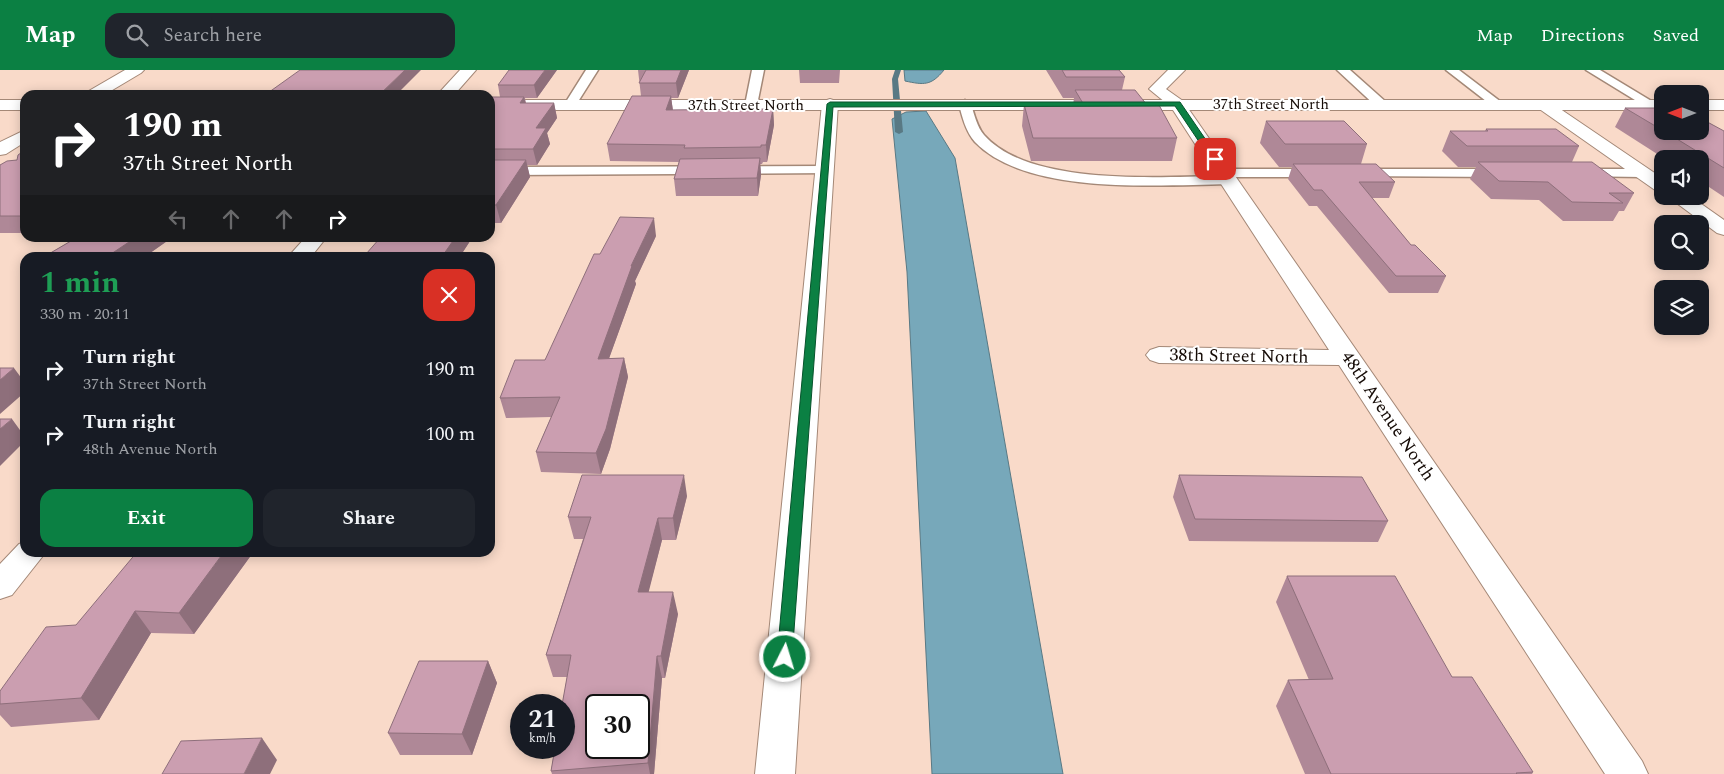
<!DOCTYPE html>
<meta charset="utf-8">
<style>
:root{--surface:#171b24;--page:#20242c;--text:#f1f3f6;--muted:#9ea1a6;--accent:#0b8043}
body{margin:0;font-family:Spectral,serif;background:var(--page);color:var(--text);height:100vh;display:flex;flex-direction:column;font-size:19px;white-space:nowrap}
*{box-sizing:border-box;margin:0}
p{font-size:16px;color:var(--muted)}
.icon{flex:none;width:28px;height:28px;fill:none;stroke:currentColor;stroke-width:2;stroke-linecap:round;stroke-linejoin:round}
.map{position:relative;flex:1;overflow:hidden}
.details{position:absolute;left:20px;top:182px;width:475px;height:305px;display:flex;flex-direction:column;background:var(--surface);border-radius:15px;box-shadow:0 2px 12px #0003}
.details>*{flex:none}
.hud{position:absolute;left:20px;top:20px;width:475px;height:152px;border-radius:15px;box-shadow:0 2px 12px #0003;background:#202124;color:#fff;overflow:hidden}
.needle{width:32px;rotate:270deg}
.controls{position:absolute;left:1654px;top:15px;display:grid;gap:10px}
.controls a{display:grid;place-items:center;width:55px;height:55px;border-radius:10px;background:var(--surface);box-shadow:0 2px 12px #0003;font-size:25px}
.speed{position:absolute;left:510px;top:624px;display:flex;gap:10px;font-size:25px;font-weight:700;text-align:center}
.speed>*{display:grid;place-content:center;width:65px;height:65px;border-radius:50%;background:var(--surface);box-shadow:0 2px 12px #0003;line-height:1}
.speed small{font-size:12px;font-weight:400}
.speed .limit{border:2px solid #111;border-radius:8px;background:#fff;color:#111}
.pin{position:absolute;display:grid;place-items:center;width:42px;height:42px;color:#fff;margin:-21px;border-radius:10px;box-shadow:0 2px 8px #0006}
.me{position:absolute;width:55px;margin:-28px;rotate:5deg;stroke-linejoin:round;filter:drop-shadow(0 0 4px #0008)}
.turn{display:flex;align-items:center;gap:18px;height:105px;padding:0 20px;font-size:22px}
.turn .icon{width:65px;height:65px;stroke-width:2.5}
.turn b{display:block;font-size:35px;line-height:42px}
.lanes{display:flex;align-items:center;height:48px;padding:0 20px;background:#0003;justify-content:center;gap:25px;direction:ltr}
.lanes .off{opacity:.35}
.round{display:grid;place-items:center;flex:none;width:52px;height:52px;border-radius:15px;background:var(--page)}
.summary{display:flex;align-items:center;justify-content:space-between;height:85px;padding:0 20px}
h1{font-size:30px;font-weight:700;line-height:38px;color:#1e9e55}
.button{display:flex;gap:10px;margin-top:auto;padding:10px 20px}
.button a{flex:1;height:58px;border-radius:15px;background:var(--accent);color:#fff;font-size:20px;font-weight:700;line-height:58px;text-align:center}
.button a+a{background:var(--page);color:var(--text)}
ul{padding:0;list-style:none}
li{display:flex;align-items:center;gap:15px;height:65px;padding:0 20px}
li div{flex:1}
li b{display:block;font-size:19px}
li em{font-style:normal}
header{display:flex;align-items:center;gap:30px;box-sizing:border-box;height:70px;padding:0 25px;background:var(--accent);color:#fff}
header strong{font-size:24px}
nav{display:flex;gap:28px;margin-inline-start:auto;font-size:18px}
.search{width:350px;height:45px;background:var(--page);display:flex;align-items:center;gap:12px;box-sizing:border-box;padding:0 18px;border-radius:15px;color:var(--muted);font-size:19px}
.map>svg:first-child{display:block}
.water{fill:#77a8ba;stroke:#597984}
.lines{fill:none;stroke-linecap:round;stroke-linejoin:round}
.stream{fill:#597984;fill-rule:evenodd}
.service-casing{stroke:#a48877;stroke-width:3}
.minor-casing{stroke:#a48877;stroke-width:2}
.tertiary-casing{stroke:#a48877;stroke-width:2}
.service{fill:#fff;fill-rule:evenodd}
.minor{fill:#fff;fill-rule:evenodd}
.tertiary{fill:#fff;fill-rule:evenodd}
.wall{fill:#af8897}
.shaded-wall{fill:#8e6f7b}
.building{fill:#cb9eb0;stroke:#8e6f7b;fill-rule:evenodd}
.route{fill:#0b8043;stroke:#07532c}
.labels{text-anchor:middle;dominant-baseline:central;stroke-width:4;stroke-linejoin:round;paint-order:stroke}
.far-street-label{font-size:15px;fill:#140a05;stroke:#fff}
.street-label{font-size:18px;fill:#140a05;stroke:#fff}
</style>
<header>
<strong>Map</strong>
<div class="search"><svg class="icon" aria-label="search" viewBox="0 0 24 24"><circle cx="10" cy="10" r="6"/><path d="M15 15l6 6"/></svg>Search here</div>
<nav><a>Map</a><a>Directions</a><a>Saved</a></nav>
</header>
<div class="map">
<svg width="1724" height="704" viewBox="0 0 1724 704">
<rect width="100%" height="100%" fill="#f9dac9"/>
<path class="water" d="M 904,0 L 944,0 C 931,16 924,15 905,11 Z
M 926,41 L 955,88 L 1063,704 L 932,704 L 907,202 L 892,49 L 906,42 Z"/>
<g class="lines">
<path class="stream" d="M 895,0 L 901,0 L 898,9 L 903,62 L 899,64 L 895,62 L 892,9 Z"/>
<g class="service-casing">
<path id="service" d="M 586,0 L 598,0 L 574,38 L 566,38 L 564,35 Z
M 752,0 L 764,0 L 757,35 L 751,39 L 745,35 Z
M 1337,0 L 1350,0 L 1386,32 L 1388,35 L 1386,38 L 1378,38 Z
M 1446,0 L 1459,0 L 1505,35 L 1503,38 L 1495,38 Z
M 1586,0 L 1600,0 L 1658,35 L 1656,38 L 1648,38 Z
M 965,30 L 971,34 C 974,44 977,57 984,65 C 1029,116 1156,107 1219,106 L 1217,103 L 1219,100 L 1224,99 L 1319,99 L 1324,100 L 1326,103 L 1324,106 L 1319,107 L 1234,107 L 1236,110 L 1234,113 L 1229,114 C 1160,115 1027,126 975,72 C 966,62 962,47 959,34 Z
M 825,96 L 830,97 L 832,100 L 830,103 L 490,105 L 490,97 Z
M 1357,99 L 1501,99 L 1506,100 L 1508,103 L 1506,106 L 1501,107 L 1352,106 L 1350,103 L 1352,100 Z
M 1579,99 L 1642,99 L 1647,100 L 1649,103 L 1647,106 L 1642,107 L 1574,106 L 1572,103 L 1574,100 Z"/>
</g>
<g class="minor-casing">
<path id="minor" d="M 125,0 L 144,0 L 141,3 L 104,25 L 85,25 L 87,22 Z
M 460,0 L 476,0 L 454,25 L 437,25 Z
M 1168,0 L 1185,0 L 1166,19 L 1183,31 L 1642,691 L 1648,704 L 1605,704 L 1339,295 L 1159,293 L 1150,290 L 1146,285 L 1150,280 L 1159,277 L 1329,280 L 1171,37 L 1149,19 Z
M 830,29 L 836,31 L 838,34 L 795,704 L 755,704 L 822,34 L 824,31 Z
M 1544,30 L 1550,32 L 1662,108 L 1662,122 L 1655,120 L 1538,38 L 1536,35 L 1538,32 Z
M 25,60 L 25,72 L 6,84 L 0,85 L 0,72 Z
M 1667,126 L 1690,126 L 1724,150 L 1724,165 L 1717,163 Z
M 305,168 L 326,168 L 310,188 L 287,188 Z
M 25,472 L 25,482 L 46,482 L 12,525 L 0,529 L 0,494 L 19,474 Z"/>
</g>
<g class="tertiary-casing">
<path id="tertiary" d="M 0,30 L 25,30 L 25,40 L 0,40 Z
M 490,30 L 1662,30 L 1662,40 L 490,40 Z
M 1700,30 L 1724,30 L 1724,40 L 1700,40 Z"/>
</g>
<use href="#service" class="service"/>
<use href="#minor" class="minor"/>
<use href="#tertiary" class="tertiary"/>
</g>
<path class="wall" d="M 557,0 L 537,28 L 525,28 L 526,33 L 554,33 L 557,48 L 547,63 L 550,74 L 537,95 L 527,95 L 530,107 L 501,153 L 490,153 L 490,27 L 500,27 L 498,15 Z
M 638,0 L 689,0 L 678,28 L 671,28 L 673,40 L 773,39 L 774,55 L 767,92 L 763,92 L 762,94 L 760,94 L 761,105 L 758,126 L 676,126 L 674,109 L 679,92 L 610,91 L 607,74 L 641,26 Z
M 799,0 L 840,0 L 839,13 L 800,13 Z
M 1046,0 L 1119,0 L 1125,7 L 1122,20 L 1147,35 L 1177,68 L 1172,91 L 1031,91 L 1022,56 L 1024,34 L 1073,35 L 1074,28 L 1063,28 Z
M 1625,38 L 1662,38 L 1662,61 L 1724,61 L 1724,127 L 1700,111 L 1700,89 L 1665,89 L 1615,57 Z
M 1266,51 L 1367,74 L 1361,94 L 1395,112 L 1389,128 L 1372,128 L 1411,175 L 1446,206 L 1438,223 L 1389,223 L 1317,136 L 1309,136 L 1288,109 L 1292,97 L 1279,97 L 1260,73 Z
M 1486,59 L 1579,76 L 1572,92 L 1634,123 L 1624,141 L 1619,141 L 1613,151 L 1563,151 L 1539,130 L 1491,129 L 1470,109 L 1476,97 L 1458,97 L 1442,81 L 1450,61 L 1485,61 Z
M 25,80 L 25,163 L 0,163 L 0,95 L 17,90 Z
M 656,166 L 635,211 L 636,214 L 609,288 L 624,288 L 628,307 L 610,379 L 601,404 L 541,402 L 536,382 L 551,347 L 506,348 L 500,328 L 545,290 L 600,184 Z
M 76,168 L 169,168 L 170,169 L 143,188 L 49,188 L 47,185 Z
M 472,168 L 459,188 L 367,188 L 366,184 Z
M 1179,405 L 1388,451 L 1378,472 L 1189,471 L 1173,427 Z
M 687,426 L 676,470 L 662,470 L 648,522 L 678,544 L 665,608 L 662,608 L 654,704 L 552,704 L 551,701 L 567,607 L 553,607 L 546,585 L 583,469 L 574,469 L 568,447 Z
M 252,484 L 194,564 L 151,563 L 99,650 L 11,657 L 0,645 L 0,621 L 76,555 Z
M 1287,506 L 1452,607 L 1533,702 L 1532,704 L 1305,704 L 1276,636 L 1288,610 L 1309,610 L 1276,532 Z
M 488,591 L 497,613 L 472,685 L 400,685 L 388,663 Z"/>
<path class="shaded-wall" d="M 405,0 L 421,0 L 396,25 L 379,25 Z
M 545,0 L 557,0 L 537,28 L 534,15 Z
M 681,0 L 689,0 L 678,28 L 676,13 Z
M 671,26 L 673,42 L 666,40 Z
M 524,27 L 528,42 L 520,33 Z
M 554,33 L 557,48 L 547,63 L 550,74 L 537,95 L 533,79 L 536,58 Z
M 773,39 L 774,55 L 767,92 L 766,75 Z
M 760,88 L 761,105 L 758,126 L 757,108 Z
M 526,90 L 530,107 L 501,153 L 496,135 Z
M 654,148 L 656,166 L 635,211 L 636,214 L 602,308 L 598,289 L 631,196 Z
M 135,168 L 169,168 L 170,169 L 143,188 L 105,188 Z
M 455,168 L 472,168 L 459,188 L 441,188 Z
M 624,288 L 628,307 L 610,379 L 601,404 L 596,383 Z
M 14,298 L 25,313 L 25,322 L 0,344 L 0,310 Z
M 12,349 L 25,367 L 25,371 L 0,396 L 0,359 Z
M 684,405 L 687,426 L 676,470 L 673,448 Z
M 658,448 L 662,470 L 643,544 L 638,522 Z
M 224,482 L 251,482 L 252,484 L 194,564 L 179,543 Z
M 673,522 L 678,544 L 665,608 L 661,586 Z
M 135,541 L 151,563 L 99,650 L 81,628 Z
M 657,586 L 662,608 L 654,704 L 650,704 L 648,693 Z
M 488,591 L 497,613 L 472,685 L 462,664 Z
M 262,668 L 277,690 L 270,704 L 244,704 Z"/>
<path class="building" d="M 300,0 L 405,0 L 379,25 L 265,25 Z
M 509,0 L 545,0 L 534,15 L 498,15 Z
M 646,0 L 681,0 L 676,13 L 639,13 Z
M 1062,0 L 1119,0 L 1125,7 L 1066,7 Z
M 1075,20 L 1135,20 L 1147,35 L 1159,35 L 1177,68 L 1033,68 L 1024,34 L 1084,35 Z
M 632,26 L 671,26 L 666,40 L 773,39 L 766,75 L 761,75 L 761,77 L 684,78 L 685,75 L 607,74 Z
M 490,27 L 524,27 L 520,33 L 554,33 L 536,58 L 546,58 L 533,79 L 490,79 Z
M 1625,38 L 1662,38 L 1662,60 Z
M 1700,48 L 1724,61 L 1724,98 L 1664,61 L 1700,61 Z
M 1266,51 L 1344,51 L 1367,74 L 1285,74 Z
M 1486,59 L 1556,59 L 1579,76 L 1467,76 L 1450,61 L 1488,61 Z
M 25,80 L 25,146 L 0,146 L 0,95 L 7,91 L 17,90 L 18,85 Z
M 760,88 L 757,108 L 674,109 L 680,89 Z
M 490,90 L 526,90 L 496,135 L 490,135 Z
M 1478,92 L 1592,92 L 1634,123 L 1609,123 L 1623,133 L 1572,132 L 1548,112 L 1499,111 Z
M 1293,94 L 1376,94 L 1395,112 L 1359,112 L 1411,175 L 1415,175 L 1446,206 L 1396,206 L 1322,120 L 1314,120 Z
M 620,147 L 654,148 L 631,196 L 632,196 L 598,289 L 624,288 L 606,359 L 596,383 L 536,382 L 560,327 L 500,328 L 515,290 L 545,290 L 594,184 L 600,184 Z
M 76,168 L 135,168 L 105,188 L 83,188 L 47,185 Z
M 380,168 L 455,168 L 441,188 L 395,188 L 397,184 L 366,184 Z
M 0,298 L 14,298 L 0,310 Z
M 0,349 L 12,349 L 0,359 Z
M 582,405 L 684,405 L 673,448 L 658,448 L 638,522 L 673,522 L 661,586 L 657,586 L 648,693 L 551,701 L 555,678 L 564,678 L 564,635 L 562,635 L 571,585 L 546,585 L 591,447 L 568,447 ZM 596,635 L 639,635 L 639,678 L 596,678 Z
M 1179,405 L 1362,407 L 1388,451 L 1195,449 Z
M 137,482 L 224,482 L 179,543 L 135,541 L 81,628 L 0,634 L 0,621 L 46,557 L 76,555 Z
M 1287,506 L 1395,506 L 1452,607 L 1472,607 L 1533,702 L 1516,703 L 1517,704 L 1331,704 L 1288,610 L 1333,609 Z
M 419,591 L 488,591 L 462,664 L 388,663 Z
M 262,668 L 244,704 L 162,704 L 181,671 Z"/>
<path class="route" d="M 830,32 L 1180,32 L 1219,89 L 1212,91 L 1175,36 L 833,37 L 792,587 L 790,591 L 785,593 L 779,591 L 777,587 L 827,34 Z"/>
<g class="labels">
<g class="far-street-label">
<text x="1271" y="34">37th Street North</text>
<text x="746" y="35">37th Street North</text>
</g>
<g class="street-label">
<text transform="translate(1239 286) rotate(1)">38th Street North</text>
<text transform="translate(1388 346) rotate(56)">48th Avenue North</text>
</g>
</g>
</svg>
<div class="controls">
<a><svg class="needle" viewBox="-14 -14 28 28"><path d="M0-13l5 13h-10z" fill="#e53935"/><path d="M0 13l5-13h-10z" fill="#9ea1a6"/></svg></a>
<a><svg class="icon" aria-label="sound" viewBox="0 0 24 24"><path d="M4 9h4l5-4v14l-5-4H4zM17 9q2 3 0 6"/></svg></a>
<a><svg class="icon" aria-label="search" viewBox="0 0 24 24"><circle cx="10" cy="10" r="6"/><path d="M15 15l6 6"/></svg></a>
<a><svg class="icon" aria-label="layers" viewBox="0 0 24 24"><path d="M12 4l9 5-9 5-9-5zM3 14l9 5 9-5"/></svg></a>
</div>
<div class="speed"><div>21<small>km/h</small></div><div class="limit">30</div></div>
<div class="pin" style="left:1215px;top:89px;background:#d93025"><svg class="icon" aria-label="arrive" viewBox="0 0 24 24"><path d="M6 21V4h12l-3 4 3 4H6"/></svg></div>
<svg class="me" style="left:785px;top:587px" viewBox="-20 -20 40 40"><circle r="17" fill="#0b8043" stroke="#fff" stroke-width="3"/><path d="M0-11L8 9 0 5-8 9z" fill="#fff"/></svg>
<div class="hud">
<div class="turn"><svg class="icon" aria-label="right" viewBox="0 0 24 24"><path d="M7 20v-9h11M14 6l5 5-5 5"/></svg><div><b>190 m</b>37th Street North</div></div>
<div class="lanes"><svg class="icon off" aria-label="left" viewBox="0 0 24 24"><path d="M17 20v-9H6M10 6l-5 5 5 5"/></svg><svg class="icon off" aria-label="ahead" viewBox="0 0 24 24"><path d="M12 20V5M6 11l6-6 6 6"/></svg><svg class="icon off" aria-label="ahead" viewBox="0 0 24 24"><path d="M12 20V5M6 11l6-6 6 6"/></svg><svg class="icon" aria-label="right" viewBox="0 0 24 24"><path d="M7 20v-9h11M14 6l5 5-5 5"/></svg></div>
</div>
<section class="details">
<div class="summary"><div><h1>1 min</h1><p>330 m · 20:11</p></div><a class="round" style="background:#d93025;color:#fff"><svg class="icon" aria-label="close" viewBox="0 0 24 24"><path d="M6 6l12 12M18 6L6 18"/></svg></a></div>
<ul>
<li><svg class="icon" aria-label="right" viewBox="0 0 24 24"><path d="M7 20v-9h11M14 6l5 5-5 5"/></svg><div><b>Turn right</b><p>37th Street North</p></div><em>190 m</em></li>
<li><svg class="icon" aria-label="right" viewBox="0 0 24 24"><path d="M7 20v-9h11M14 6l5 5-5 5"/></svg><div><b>Turn right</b><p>48th Avenue North</p></div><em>100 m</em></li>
</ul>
<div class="button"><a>Exit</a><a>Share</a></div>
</section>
</div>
